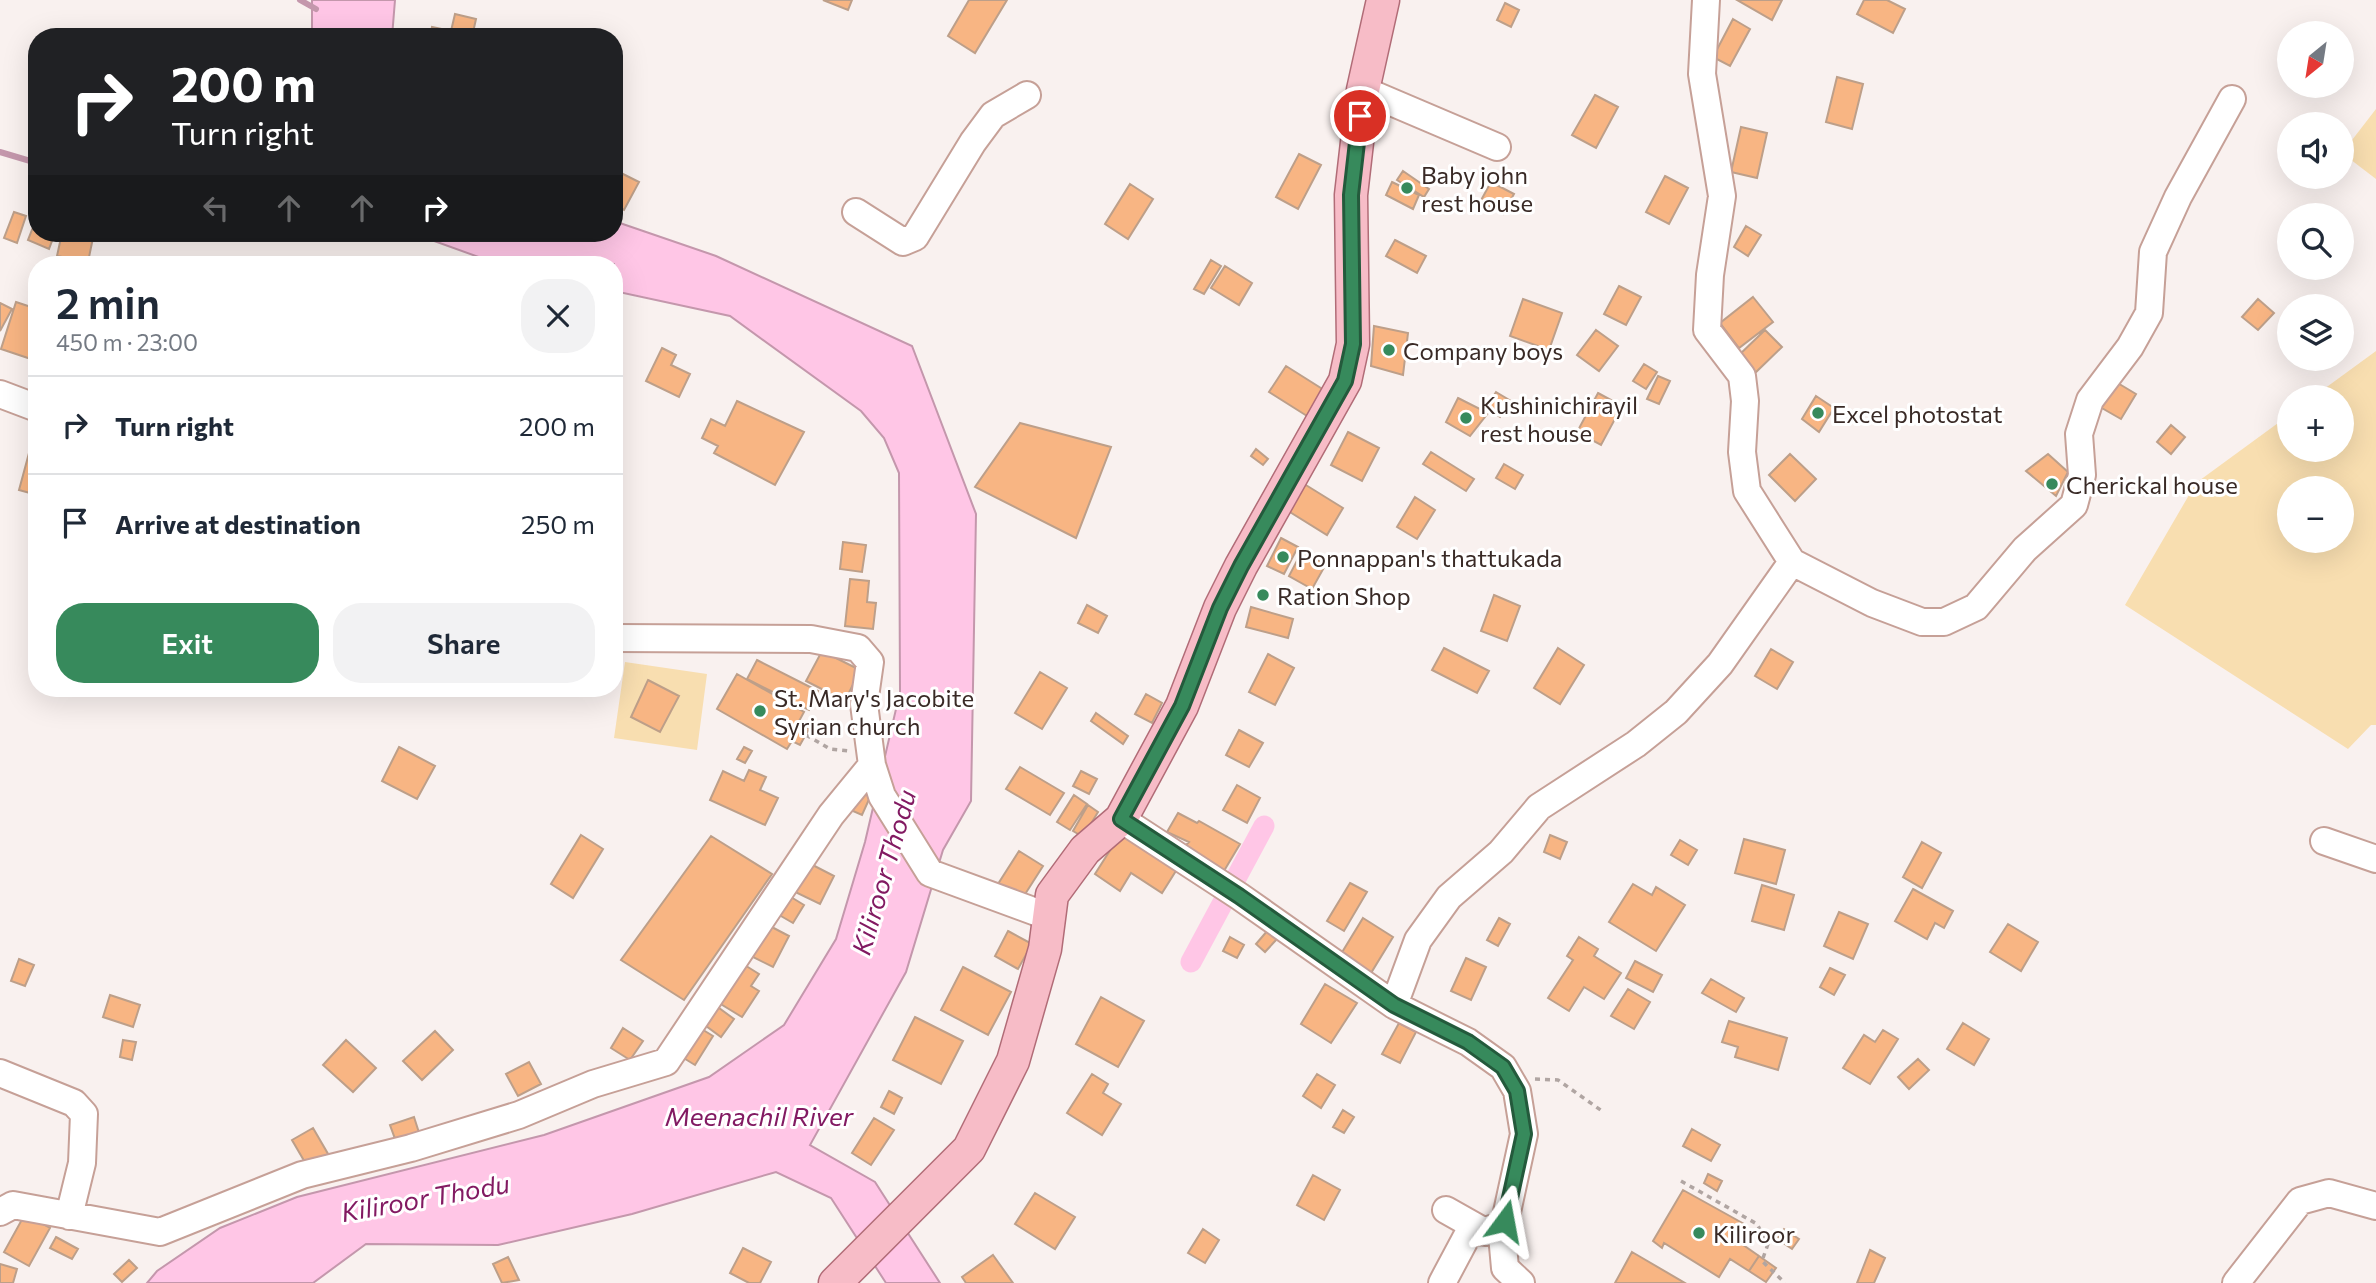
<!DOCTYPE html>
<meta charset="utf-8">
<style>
:root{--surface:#fff;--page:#f2f2f3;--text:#1f2937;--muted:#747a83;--line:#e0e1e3;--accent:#378a5c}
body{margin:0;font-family:Commissioner,sans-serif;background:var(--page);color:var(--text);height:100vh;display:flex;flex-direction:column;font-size:26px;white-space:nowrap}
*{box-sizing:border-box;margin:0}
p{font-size:23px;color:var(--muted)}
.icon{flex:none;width:38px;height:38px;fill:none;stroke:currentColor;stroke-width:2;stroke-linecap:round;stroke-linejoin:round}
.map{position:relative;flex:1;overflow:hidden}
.details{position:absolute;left:28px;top:256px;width:595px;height:441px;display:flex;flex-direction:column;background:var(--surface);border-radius:28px;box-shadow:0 7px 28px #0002}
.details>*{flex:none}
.guide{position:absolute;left:28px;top:28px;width:595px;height:214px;border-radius:28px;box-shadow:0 7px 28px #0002;background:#202124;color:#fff;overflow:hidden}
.needle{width:46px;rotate:210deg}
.buttons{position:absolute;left:2277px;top:21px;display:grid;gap:14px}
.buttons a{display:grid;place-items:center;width:77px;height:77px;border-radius:50%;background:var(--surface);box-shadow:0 7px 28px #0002;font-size:35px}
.pin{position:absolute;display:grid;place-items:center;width:60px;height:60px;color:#fff;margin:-30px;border:4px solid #fff;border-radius:50%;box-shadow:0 2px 7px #0007}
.me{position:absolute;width:77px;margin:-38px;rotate:13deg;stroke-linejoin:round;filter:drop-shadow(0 0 5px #0008)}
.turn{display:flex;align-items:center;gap:24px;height:147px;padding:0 28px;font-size:32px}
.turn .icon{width:91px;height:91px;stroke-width:2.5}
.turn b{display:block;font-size:49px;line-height:60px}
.lanes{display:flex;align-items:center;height:66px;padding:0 28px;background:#0003;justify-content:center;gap:35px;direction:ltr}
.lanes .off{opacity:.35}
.round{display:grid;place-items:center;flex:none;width:74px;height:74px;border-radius:28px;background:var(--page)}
.head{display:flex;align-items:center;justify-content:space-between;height:119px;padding:0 28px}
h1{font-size:42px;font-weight:600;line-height:52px}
.action{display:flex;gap:14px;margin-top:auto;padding:14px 28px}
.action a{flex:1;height:80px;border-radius:28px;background:var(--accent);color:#fff;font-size:28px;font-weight:600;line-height:80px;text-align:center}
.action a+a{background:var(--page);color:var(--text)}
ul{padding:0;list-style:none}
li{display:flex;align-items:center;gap:21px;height:98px;padding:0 28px;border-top:2px solid var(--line)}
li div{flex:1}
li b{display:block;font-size:26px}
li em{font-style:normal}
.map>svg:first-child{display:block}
.green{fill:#f8deb0;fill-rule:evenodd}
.water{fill:#ffc6e6;stroke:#c497ac;stroke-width:2}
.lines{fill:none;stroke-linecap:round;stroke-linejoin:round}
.stream{stroke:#c497ac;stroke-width:6}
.canal{stroke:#ffc6e6;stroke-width:21}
.building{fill:#f8b583;stroke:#bd9f89;stroke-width:2}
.minor-casing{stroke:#c6a097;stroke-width:30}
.major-casing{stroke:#b16c77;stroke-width:35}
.path{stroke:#b0a5a2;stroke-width:3.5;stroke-dasharray:5 5;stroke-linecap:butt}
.minor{stroke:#fff;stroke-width:26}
.major{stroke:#f7bcc7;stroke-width:32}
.route-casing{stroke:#245a3c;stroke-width:18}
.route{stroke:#378a5c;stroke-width:12}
.poi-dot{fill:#378a5c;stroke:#fff;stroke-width:2.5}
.labels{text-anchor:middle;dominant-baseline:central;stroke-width:6;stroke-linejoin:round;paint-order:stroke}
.poi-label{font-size:24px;fill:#392a26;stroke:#fff;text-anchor:start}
.water-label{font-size:26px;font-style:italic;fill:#821a62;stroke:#fff}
</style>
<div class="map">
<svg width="2376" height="1283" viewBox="0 0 2376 1283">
<rect width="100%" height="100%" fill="#f9f1ef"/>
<path class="green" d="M 2376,109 L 2376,179 L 2342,153 Z
M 2376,351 L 2376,725 L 2371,725 L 2348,749 L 2125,605 L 2196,483 L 2289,415 L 2289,450 L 2342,450 L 2342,397 L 2313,397 ZM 2289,488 L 2342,488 L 2342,541 L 2289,541 Z
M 625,662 L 707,674 L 697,750 L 614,738 Z"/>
<path class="water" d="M 312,0 L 395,0 L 392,37 L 312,37 Z
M 614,221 L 716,256 L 912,346 L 976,514 L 971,801 L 943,850 L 906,972 L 810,1145 L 875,1182 L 940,1283 L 886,1283 L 831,1198 L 776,1172 L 632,1214 L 498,1245 L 366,1244 L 313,1283 L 147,1283 L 157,1271 L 220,1228 L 297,1197 L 544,1135 L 709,1077 L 784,1025 L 836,939 L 865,842 L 900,692 L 899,473 L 884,438 L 861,411 L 730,316 L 614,291 L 614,264 L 498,264 L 412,233 L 614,233 Z"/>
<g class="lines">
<path class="stream" d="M 300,0 L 316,9
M 0,152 L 37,163"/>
<path class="canal" d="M 1191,962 L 1264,826"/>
</g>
<path class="building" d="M 823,0 L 852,0 L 848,10 Z
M 969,0 L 1007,0 L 975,53 L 948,36 Z
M 1737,0 L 1782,0 L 1772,20 Z
M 1864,0 L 1887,0 L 1905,9 L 1893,33 L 1857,14 Z
M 1505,3 L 1519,10 L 1511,27 L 1497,20 Z
M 455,14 L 476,19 L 472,37 L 430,37 L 432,27 L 451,31 Z
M 1733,19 L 1750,29 L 1730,66 L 1713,57 Z
M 1837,77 L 1863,84 L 1852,129 L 1826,122 Z
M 1595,95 L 1618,107 L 1596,148 L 1572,135 Z
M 1741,127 L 1767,133 L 1757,178 L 1731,172 Z
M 1299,154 L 1321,165 L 1298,209 L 1276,197 Z
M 1403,171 L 1429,189 L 1424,197 L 1397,180 Z
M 621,173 L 639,182 L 624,210 L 614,205 L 614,184 Z
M 1665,176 L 1688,188 L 1669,224 L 1646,212 Z
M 1392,182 L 1419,195 L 1413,209 L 1386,195 Z
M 1491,182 L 1514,194 L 1503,214 L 1480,202 Z
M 1130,184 L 1153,199 L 1128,239 L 1105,224 Z
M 14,212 L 26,216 L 17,243 L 4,238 Z
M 37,217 L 37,233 L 55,233 L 49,249 L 28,240 Z
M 1746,226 L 1761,235 L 1748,256 L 1734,247 Z
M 62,233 L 94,233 L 88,262 L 57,256 Z
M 1395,240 L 1426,256 L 1417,273 L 1386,256 Z
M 1211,260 L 1221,266 L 1204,294 L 1194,289 Z
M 1225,266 L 1252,283 L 1239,305 L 1211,288 Z
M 1619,286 L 1641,297 L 1626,325 L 1604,314 Z
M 1753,297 L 1773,322 L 1739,348 L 1720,323 Z
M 1523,299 L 1562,313 L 1549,350 L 1510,336 Z
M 2258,299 L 2274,313 L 2258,330 L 2242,317 Z
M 16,302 L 37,309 L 37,361 L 1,349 Z
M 0,303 L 12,309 L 0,331 Z
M 1374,326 L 1408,333 L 1403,375 L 1371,366 Z
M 1596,330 L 1618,346 L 1599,371 L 1577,355 Z
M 1765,330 L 1782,347 L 1754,374 L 1737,357 Z
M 662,348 L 676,355 L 671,365 L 690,374 L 679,397 L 646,381 Z
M 1644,364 L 1657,372 L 1646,389 L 1633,381 Z
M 1286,366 L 1324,390 L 1307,416 L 1269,392 Z
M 1658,376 L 1670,381 L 1659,404 L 1647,399 Z
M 2116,382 L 2136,394 L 2121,419 L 2100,407 Z
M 1496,392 L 1511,401 L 1500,417 L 1486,408 Z
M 1598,393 L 1622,406 L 1601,445 L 1577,432 Z
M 1816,396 L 1834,408 L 1819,432 L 1802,419 Z
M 1458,398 L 1488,413 L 1470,436 L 1446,422 Z
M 737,401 L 804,432 L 775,485 L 714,453 L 718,446 L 702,438 L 711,419 L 725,426 Z
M 1020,423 L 1111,447 L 1076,538 L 975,487 Z
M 2171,425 L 2185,437 L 2171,454 L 2157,442 Z
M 1348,432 L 1379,448 L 1362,481 L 1331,465 Z
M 1256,449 L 1268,459 L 1263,465 L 1251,456 Z
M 1431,452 L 1474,479 L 1466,491 L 1423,464 Z
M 29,453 L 37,455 L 37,495 L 19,490 Z
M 1790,454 L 1816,479 L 1795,501 L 1769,475 Z
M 2048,454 L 2068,472 L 2056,496 L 2026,471 Z
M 1504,464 L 1523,475 L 1515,489 L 1496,478 Z
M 1301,482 L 1343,508 L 1327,535 L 1285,509 Z
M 1415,497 L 1435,510 L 1417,539 L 1397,527 Z
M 1281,538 L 1298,547 L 1284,574 L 1267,566 Z
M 843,542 L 866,545 L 862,572 L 840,569 Z
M 1302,551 L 1326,564 L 1312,589 L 1289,576 Z
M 850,579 L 869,581 L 867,602 L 876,603 L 873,629 L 845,626 Z
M 1494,595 L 1520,606 L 1507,641 L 1481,631 Z
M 1087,605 L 1107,616 L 1098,633 L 1078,623 Z
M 1251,607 L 1293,619 L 1288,638 L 1246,627 Z
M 1444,648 L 1489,671 L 1477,693 L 1432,670 Z
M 1558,648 L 1584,665 L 1560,704 L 1534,688 Z
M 1771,649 L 1793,662 L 1777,689 L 1755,676 Z
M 822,651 L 860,670 L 845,701 L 806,681 Z
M 1268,654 L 1294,668 L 1275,705 L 1249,692 Z
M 757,660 L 818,691 L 809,710 L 747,679 Z
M 1040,672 L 1067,688 L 1042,729 L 1015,713 Z
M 737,674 L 804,712 L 798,723 L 809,729 L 800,745 L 792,741 L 787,749 L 717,709 Z
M 648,680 L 679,696 L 660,732 L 631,717 Z
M 1146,694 L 1162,703 L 1152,723 L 1135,714 Z
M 1096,713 L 1128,736 L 1123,744 L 1091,721 Z
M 1239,730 L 1263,743 L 1249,767 L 1226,755 Z
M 399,747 L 435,766 L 417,799 L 382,781 Z
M 744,747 L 752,751 L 745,763 L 737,759 Z
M 1020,767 L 1064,793 L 1050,815 L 1006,789 Z
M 749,770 L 766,777 L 760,790 L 778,798 L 765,825 L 710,800 L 723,771 L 744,781 Z
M 1081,771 L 1097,779 L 1089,794 L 1073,786 Z
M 1237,785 L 1260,798 L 1247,823 L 1223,810 Z
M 856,787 L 871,795 L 862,815 L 846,808 Z
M 1074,795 L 1087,804 L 1070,830 L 1057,822 Z
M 1088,805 L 1098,812 L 1083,837 L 1073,831 Z
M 1178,813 L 1197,823 L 1199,821 L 1240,844 L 1224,871 L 1183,848 L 1189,842 L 1167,832 Z
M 1123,830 L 1179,866 L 1162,893 L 1131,873 L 1120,891 L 1095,874 Z
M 581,835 L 603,849 L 573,898 L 551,884 Z
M 1550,835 L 1567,842 L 1560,859 L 1544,852 Z
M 711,836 L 772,874 L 684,1000 L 621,960 Z
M 1744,839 L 1785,850 L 1776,884 L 1735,873 Z
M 1680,840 L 1697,850 L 1688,865 L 1671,855 Z
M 1922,842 L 1941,853 L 1922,888 L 1903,877 Z
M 1019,851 L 1043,866 L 1022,899 L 998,884 Z
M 801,859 L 834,876 L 820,904 L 787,888 Z
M 1350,883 L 1367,892 L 1344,931 L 1327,921 Z
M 1633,884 L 1652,895 L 1656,887 L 1685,905 L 1656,951 L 1609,922 Z
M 1762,885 L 1794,895 L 1784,930 L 1752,921 Z
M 1913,889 L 1953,911 L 1944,928 L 1935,923 L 1927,939 L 1895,921 Z
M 786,894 L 804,905 L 793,923 L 774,912 Z
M 1839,912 L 1868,924 L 1853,959 L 1824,946 Z
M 1363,918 L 1393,937 L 1371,973 L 1341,954 Z
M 1499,918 L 1510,924 L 1498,946 L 1487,940 Z
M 766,924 L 789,936 L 773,967 L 751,956 Z
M 2008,924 L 2038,942 L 2021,971 L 1990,952 Z
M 1268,930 L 1277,939 L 1265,952 L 1256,944 Z
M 1008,931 L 1032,944 L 1018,969 L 995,956 Z
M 1230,937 L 1244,945 L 1237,958 L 1223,951 Z
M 1579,937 L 1598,949 L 1594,956 L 1621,973 L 1604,999 L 1584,987 L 1569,1011 L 1548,998 L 1573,960 L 1567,956 Z
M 1466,958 L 1486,967 L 1471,1000 L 1451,991 Z
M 19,959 L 34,965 L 25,986 L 11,981 Z
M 1635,961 L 1662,975 L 1653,992 L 1626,978 Z
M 743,964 L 759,974 L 751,986 L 759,991 L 742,1017 L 719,1003 Z
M 963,967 L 1011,992 L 988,1035 L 941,1010 Z
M 1830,968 L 1845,975 L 1834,995 L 1820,987 Z
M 1711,979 L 1744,998 L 1736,1012 L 1702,993 Z
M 1325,984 L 1357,1003 L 1331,1043 L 1301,1024 Z
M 1628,989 L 1650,1002 L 1634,1029 L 1611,1016 Z
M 110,995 L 140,1005 L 133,1027 L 103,1017 Z
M 1101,997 L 1144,1021 L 1118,1067 L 1076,1044 Z
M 715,1005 L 734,1019 L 721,1037 L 702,1023 Z
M 915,1017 L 963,1041 L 941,1084 L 893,1060 Z
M 1729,1021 L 1787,1038 L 1778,1070 L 1735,1057 L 1738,1047 L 1722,1042 Z
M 1399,1023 L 1416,1032 L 1400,1063 L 1382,1054 Z
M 1963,1023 L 1989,1039 L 1974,1065 L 1947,1049 Z
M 695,1025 L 713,1036 L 695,1065 L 677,1054 Z
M 623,1028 L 643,1041 L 630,1060 L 611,1048 Z
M 1883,1030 L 1898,1039 L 1870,1084 L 1843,1068 L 1864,1035 L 1875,1042 Z
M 435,1031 L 453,1050 L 422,1080 L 403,1061 Z
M 123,1040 L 136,1042 L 132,1060 L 120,1057 Z
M 346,1040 L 376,1068 L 353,1092 L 323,1065 Z
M 1918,1059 L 1929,1070 L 1909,1089 L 1898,1077 Z
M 529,1062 L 541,1084 L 518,1096 L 506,1074 Z
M 1092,1074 L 1108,1084 L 1103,1093 L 1121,1104 L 1102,1135 L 1067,1113 Z
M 1317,1074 L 1335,1085 L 1321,1108 L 1303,1096 Z
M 889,1091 L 902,1098 L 894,1114 L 881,1107 Z
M 1343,1110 L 1354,1117 L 1344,1133 L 1333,1127 Z
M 414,1117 L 421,1139 L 398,1147 L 390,1125 Z
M 874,1118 L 894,1130 L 871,1165 L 852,1153 Z
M 313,1128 L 331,1159 L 310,1171 L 292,1140 Z
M 1692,1129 L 1720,1145 L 1711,1161 L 1683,1146 Z
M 1708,1174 L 1722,1181 L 1717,1191 L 1704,1183 Z
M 1313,1175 L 1340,1190 L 1324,1220 L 1297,1205 Z
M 1683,1190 L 1746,1225 L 1736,1240 L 1759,1256 L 1749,1271 L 1730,1259 L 1719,1277 L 1664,1243 L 1662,1248 L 1653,1241 Z
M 1035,1193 L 1075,1217 L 1055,1249 L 1015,1224 Z
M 25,1214 L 50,1228 L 29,1266 L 4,1252 Z
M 1203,1229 L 1219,1240 L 1205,1263 L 1188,1253 Z
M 1784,1229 L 1799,1239 L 1792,1249 L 1777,1239 Z
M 56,1237 L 78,1249 L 72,1259 L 50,1248 Z
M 743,1248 L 771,1262 L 760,1283 L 749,1283 L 730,1273 Z
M 1870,1250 L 1885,1258 L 1874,1283 L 1857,1283 Z
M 1632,1252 L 1685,1283 L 1615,1283 Z
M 993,1255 L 1013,1283 L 966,1283 L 962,1277 Z
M 1759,1256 L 1776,1268 L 1766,1282 L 1749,1271 Z
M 508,1257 L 519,1280 L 502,1283 L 493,1264 Z
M 129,1260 L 137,1268 L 122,1282 L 114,1274 Z
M 0,1264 L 17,1269 L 13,1283 L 0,1283 Z"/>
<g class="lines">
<g class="minor-casing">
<path id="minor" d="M 1363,90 L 1497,147
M 856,212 L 903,242 L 915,237 L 973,142 L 993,115 L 1027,95
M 0,394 L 37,408
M 1792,562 L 1872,603 L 1922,622 L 1944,622 L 1976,607 L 2025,549 L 2074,505 L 2082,475 L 2079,434 L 2090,400 L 2130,347 L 2149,313 L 2153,252 L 2178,197 L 2232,99
M 614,638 L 811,639 L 858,648 L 870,662 L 864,704 L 872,765 L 882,796 L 930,873 L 1047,916
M 1121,819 L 1239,896 L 1394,1005 L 1468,1042 L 1503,1067 L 1517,1091 L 1524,1134 L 1502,1235 L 1505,1268 L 1521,1283
M 2324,841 L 2376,859
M 1394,1005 L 1418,940 L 1449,897 L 1501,852 L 1539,807 L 1636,744 L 1676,712 L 1720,664 L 1792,562 L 1747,491 L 1742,452 L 1745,401 L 1742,376 L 1707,330 L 1710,275 L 1722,196 L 1702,74 L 1706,0
M 0,1073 L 74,1103 L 84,1114 L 82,1163 L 69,1216
M 1446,1210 L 1485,1232 L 1491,1229
M 0,1212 L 13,1205 L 160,1232 L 302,1175 L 411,1148 L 519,1115 L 593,1084 L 666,1062 L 831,815 L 872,765
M 1442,1283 L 1467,1236 L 1480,1229
M 2236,1283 L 2300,1201 L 2329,1193 L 2376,1206"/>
</g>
<g class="major-casing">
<path id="major" d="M 835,1283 L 969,1149 L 1013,1061 L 1045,949 L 1052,895 L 1085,850 L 1121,819 L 1182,706 L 1220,608 L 1241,566 L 1345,381 L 1353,344 L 1351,195 L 1363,90 L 1383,0"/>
</g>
<path class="path" d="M 806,735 L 830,749 L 849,751
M 1535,1079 L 1558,1080 L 1602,1111
M 1681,1181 L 1757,1224 L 1768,1244 L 1762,1261 L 1785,1283"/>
<use href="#minor" class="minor"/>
<use href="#major" class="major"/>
</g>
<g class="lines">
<g class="route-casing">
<path id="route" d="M 1360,116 L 1351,195 L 1353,344 L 1345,381 L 1241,566 L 1220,608 L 1182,706 L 1121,819 L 1239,896 L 1394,1005 L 1468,1042 L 1503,1067 L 1517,1091 L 1524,1134 L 1505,1221"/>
</g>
<use href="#route" class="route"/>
</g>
<g class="poi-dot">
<circle cx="1407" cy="188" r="7"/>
<circle cx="1389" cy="350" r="7"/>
<circle cx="1818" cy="413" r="7"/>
<circle cx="1466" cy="418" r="7"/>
<circle cx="2052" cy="484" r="7"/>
<circle cx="1283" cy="557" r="7"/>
<circle cx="1263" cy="595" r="7"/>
<circle cx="760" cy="711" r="7"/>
<circle cx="1699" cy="1233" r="7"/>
</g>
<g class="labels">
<g class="poi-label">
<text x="1421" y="174">Baby john<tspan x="1421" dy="28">rest house</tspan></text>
<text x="1403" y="350">Company boys</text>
<text x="1480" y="404">Kushinichirayil<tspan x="1480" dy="28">rest house</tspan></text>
<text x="1832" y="413">Excel photostat</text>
<text x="2066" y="484">Cherickal house</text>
<text x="1297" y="557">Ponnappan's thattukada</text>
<text x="1277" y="595">Ration Shop</text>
<text x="774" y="697">St. Mary's Jacobite<tspan x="774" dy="28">Syrian church</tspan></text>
<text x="1713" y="1233">Kiliroor</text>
</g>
<g class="water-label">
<text transform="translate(883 872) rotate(-74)">Kiliroor Thodu</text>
<text x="759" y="1115">Meenachil River</text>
<text transform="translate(425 1197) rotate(-10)">Kiliroor Thodu</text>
</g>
</g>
</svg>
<div class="buttons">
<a><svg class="needle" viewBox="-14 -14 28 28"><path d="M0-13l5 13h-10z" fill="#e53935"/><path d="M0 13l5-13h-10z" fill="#747a83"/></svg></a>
<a><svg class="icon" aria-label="sound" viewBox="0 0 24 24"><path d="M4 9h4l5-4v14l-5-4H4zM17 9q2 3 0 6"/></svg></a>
<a><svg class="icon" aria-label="search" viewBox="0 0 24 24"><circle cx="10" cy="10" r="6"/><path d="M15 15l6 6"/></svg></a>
<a><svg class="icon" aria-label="layers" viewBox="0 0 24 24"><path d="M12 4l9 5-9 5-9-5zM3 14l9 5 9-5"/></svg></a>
<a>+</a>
<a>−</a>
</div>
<div class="pin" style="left:1360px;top:116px;background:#d93025"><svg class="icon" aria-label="arrive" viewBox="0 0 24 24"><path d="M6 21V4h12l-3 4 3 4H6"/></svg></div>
<svg class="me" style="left:1505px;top:1221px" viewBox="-20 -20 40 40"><path d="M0-17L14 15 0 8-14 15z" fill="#378a5c" stroke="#fff" stroke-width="4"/></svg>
<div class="guide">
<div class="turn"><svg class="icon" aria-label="right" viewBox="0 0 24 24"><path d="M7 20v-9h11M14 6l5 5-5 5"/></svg><div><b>200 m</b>Turn right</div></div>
<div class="lanes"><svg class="icon off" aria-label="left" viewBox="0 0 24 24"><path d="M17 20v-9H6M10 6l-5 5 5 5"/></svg><svg class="icon off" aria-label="ahead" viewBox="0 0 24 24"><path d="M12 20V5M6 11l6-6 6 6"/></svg><svg class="icon off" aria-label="ahead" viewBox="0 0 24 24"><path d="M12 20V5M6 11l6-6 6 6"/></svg><svg class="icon" aria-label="right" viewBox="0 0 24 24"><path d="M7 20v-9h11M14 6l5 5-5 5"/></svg></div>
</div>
<section class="details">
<div class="head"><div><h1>2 min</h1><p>450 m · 23:00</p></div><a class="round"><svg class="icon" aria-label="close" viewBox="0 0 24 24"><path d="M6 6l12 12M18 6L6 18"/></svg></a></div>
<ul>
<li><svg class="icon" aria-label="right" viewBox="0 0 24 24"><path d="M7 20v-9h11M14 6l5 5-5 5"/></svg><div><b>Turn right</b></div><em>200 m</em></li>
<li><svg class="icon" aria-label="arrive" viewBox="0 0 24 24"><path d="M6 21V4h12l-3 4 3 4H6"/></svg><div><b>Arrive at destination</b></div><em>250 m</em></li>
</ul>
<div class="action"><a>Exit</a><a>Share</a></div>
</section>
</div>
